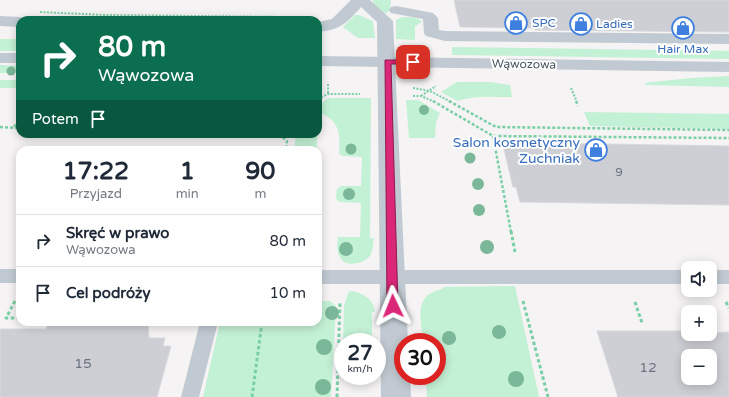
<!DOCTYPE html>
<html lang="pl">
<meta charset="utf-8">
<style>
:root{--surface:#fff;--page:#f2f2f3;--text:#1f2937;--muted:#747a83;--line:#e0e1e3}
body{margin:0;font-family:"Varela Round",sans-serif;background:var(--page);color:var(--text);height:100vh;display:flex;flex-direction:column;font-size:15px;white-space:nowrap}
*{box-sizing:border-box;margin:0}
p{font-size:13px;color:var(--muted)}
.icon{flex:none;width:22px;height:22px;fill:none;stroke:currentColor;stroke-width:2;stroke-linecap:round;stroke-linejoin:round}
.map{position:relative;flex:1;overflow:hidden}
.side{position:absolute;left:16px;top:146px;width:306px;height:180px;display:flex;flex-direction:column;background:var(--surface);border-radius:12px;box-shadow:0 2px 10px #0003}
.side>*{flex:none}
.guide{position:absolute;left:16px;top:16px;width:306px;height:122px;border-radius:12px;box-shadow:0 2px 10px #0003;background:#0b6e4f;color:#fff;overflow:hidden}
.fabs{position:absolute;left:681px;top:261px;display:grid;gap:8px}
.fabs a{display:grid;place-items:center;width:36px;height:36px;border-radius:8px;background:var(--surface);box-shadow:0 2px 10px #0003;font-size:20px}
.speed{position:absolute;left:334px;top:333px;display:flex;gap:8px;font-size:20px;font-weight:700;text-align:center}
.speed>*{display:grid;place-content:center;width:52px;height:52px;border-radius:50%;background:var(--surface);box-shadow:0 2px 10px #0003;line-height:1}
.speed small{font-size:10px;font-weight:400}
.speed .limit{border:6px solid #d22;background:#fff;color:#111}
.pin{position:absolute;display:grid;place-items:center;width:34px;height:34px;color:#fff;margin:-17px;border-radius:8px;box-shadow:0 2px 6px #0006}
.me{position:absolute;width:44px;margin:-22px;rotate:358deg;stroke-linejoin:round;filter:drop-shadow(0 0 3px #0008)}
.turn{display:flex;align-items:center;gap:14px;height:84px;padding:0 16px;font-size:18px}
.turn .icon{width:52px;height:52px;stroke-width:2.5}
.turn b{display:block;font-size:28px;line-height:34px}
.then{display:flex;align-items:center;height:38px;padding:0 16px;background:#0003;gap:8px;font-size:15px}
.eta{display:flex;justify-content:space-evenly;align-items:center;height:68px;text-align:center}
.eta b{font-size:24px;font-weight:700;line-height:28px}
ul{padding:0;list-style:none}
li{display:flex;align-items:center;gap:12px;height:52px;padding:0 16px;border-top:1px solid var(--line)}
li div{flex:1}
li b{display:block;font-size:15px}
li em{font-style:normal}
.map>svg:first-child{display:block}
.green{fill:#c3f1d5}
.building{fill:#cdcfd5;stroke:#d7d9de;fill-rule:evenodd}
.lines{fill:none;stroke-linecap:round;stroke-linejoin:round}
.path-far2{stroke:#7ad0a6;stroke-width:2;stroke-dasharray:2 1.5;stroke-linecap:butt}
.path-far1{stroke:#7ad0a6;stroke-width:2.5;stroke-dasharray:3 2;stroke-linecap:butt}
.path{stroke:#7ad0a6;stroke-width:3;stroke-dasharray:3.5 2.5;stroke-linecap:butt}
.service{fill:#c1cad2;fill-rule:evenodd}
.minor{fill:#c1cad2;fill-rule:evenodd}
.tertiary{fill:#c1cad2;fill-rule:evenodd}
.tree{fill:#7bb799}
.route{fill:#db2777;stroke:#8e194d}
.labels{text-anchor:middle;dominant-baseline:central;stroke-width:4;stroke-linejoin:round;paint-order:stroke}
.far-shop-label{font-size:12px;fill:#366cbe;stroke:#fff;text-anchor:start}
.far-street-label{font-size:12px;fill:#4a5661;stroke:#fff}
.number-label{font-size:12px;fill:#6b747e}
.shop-label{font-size:14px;fill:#366cbe;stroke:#fff;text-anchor:end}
.near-number-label{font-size:14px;fill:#6b747e}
</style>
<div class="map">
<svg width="729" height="397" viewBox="0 0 729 397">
<rect width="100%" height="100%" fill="#f5f3f3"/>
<path class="green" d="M 373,0 L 391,0 L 390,11 L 383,14 L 374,6 Z
M 355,15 L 359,15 L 373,21 L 375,38 L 358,38 L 343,27 Z
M 402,17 C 409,17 417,16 422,22 L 415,26 L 415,40 L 396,39 L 396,20 Z
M 0,39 L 20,39 L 20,51 L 0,51 Z
M 452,47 L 729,51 L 729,59 L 452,55 Z
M 0,65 L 20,66 L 20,73 L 0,73 Z
M 729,76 L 729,87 L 646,85 L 644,83 L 691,78 Z
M 0,80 L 20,80 L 20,88 L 0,88 Z
M 457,82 L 490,82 L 510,85 L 512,97 C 494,97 475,95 457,101 L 441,92 Z
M 328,98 L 371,98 L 370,238 L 374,238 C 373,243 373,249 371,254 C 367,263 347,268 341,259 C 336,252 337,245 338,237 L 360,237 L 361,203 L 340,202 L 336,199 L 337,189 L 341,186 L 361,186 L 362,157 L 342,156 L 339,154 C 340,133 341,121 318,112 L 318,107 Z
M 406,100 L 418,100 L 440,113 L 436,122 L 435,138 L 409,138 Z
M 584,112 L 729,114 L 729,129 L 590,126 Z
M 296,134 L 318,134 L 316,150 L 294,150 Z
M 515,286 L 539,397 L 427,397 L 426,376 L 437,376 L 437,342 L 423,342 C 421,319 413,295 442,289 L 443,287 Z
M 349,291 C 361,292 374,298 375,312 L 372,312 L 372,342 L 343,342 L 344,305 Z
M 318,301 L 330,301 L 336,306 L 331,397 L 203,397 L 220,322 L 318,322 Z"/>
<path class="building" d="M 454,0 L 729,0 L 729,32 L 535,30 L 534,28 L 460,27 Z
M 502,141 L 545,141 L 546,143 L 729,146 L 729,205 L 520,202 L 516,187 L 513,187 Z
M 49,322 L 148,322 L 149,338 L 165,338 L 163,346 L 171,346 L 157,397 L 0,397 L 0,329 L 46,329 Z
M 597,331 L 688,331 L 688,334 L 729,332 L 729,397 L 618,397 ZM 688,356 L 710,356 L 710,378 L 688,378 Z"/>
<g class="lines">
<path class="path-far2" d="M 40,12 L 105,15 L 287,17 L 297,20
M 328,84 L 328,94
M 413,88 L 430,91 L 451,102
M 571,88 L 577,102
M 413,96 L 421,96 L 435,102
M 421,96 L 436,86
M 318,99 L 328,94 L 360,94"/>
<path class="path-far1" d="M 433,101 L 493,136 L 729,138
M 449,101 L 496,127 L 729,130
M 576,101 L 578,106
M 0,127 L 20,128
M 14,127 L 20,119
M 279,134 L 287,141 L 286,150
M 493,136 L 511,232"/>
<path class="path" d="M 511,231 L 515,252
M 15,301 L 6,318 L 20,318
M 523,301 L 548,397
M 635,302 L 642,323
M 726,302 L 729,308
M 252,397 L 262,322
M 337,397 L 340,302"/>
<path class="service" d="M 0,269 L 20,269 L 20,283 L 0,283 Z
M 318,270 L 688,270 L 688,284 L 318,284 Z
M 710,270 L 729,270 L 729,284 L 710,284 Z
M 200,322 L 218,322 L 199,397 L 181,397 Z"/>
<path class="minor" d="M 351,0 L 370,0 L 393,21 L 408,342 L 403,342 L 403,376 L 410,376 L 411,397 L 381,397 L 377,22 L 361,7 C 347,23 340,30 318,32 L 318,22 L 332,19 Z
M 396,6 L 433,13 L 438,18 L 439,30 L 445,31 L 729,34 L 729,44 L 445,41 L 426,36 L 424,33 L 423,19 L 391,13 L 389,10 L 391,7 Z
M 0,16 L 20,17 L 26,20 L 20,20 L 20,27 L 0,26 Z"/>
<path class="tertiary" d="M 0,53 L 20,53 L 20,63 L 0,63 Z
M 318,56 L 729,62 L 729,72 L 318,66 Z"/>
</g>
<g class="tree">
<circle cx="11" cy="71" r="4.5"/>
<circle cx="424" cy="110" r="5"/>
<circle cx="351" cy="149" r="5.5"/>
<circle cx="470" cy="158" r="5.5"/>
<circle cx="478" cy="184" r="6"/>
<circle cx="349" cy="194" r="6"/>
<circle cx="479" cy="210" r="6"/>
<circle cx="487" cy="247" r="7"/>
<circle cx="346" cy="249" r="7"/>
<circle cx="332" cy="313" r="7"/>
<circle cx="499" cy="332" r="7"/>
<circle cx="449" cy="338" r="7"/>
<circle cx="324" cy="347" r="8"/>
<circle cx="516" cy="379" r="8"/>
<circle cx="323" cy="387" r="8"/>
</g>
<path class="route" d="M 385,60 L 413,60 L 416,62 L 413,64 L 391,64 L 398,306 L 397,310 L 393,311 L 389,310 L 387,306 Z"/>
<defs>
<g id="shop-ring" transform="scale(1.15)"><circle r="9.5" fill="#fff" stroke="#3f7fe0" stroke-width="1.5"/><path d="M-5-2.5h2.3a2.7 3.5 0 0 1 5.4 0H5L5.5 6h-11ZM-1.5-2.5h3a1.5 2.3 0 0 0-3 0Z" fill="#3f7fe0"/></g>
</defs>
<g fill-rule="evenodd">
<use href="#shop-ring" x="516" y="23"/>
<use href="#shop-ring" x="581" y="24"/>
<use href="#shop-ring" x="683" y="28"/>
<use href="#shop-ring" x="596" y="150"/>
</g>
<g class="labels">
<g class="far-shop-label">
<text x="532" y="23">SPC</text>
<text x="596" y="24">Ladies</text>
<text x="683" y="49" text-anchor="middle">Hair Max</text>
</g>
<g class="far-street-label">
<text transform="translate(524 64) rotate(1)">Wąwozowa</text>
</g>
<g class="number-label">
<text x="619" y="172">9</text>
</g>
<g class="shop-label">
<text x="580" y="142">Salon kosmetyczny<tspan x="580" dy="16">Zuchniak</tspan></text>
</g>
<g class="near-number-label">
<text x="83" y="363">15</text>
<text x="648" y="367">12</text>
</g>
</g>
</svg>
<div class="fabs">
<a><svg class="icon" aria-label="sound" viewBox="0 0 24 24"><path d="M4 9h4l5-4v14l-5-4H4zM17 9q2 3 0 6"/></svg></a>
<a>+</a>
<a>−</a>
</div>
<div class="speed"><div>27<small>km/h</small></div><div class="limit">30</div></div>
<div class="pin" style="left:413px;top:62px;background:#d93025"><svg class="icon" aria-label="arrive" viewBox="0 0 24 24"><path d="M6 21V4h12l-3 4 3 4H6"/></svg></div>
<svg class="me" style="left:393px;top:306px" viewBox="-20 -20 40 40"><path d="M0-17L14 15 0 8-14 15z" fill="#db2777" stroke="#fff" stroke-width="4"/></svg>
<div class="guide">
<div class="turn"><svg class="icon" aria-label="right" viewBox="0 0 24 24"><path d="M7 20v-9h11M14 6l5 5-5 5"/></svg><div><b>80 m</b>Wąwozowa</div></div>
<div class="then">Potem<svg class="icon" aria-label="arrive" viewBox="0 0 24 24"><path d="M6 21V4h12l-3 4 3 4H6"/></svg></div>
</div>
<section class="side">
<div class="eta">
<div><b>17:22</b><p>Przyjazd</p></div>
<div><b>1</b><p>min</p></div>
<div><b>90</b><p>m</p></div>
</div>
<ul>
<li><svg class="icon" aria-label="right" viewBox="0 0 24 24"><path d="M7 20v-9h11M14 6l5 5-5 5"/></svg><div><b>Skręć w prawo</b><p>Wąwozowa</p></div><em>80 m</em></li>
<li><svg class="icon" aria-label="arrive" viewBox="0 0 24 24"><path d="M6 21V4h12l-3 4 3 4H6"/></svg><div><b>Cel podróży</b></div><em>10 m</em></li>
</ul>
</section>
</div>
